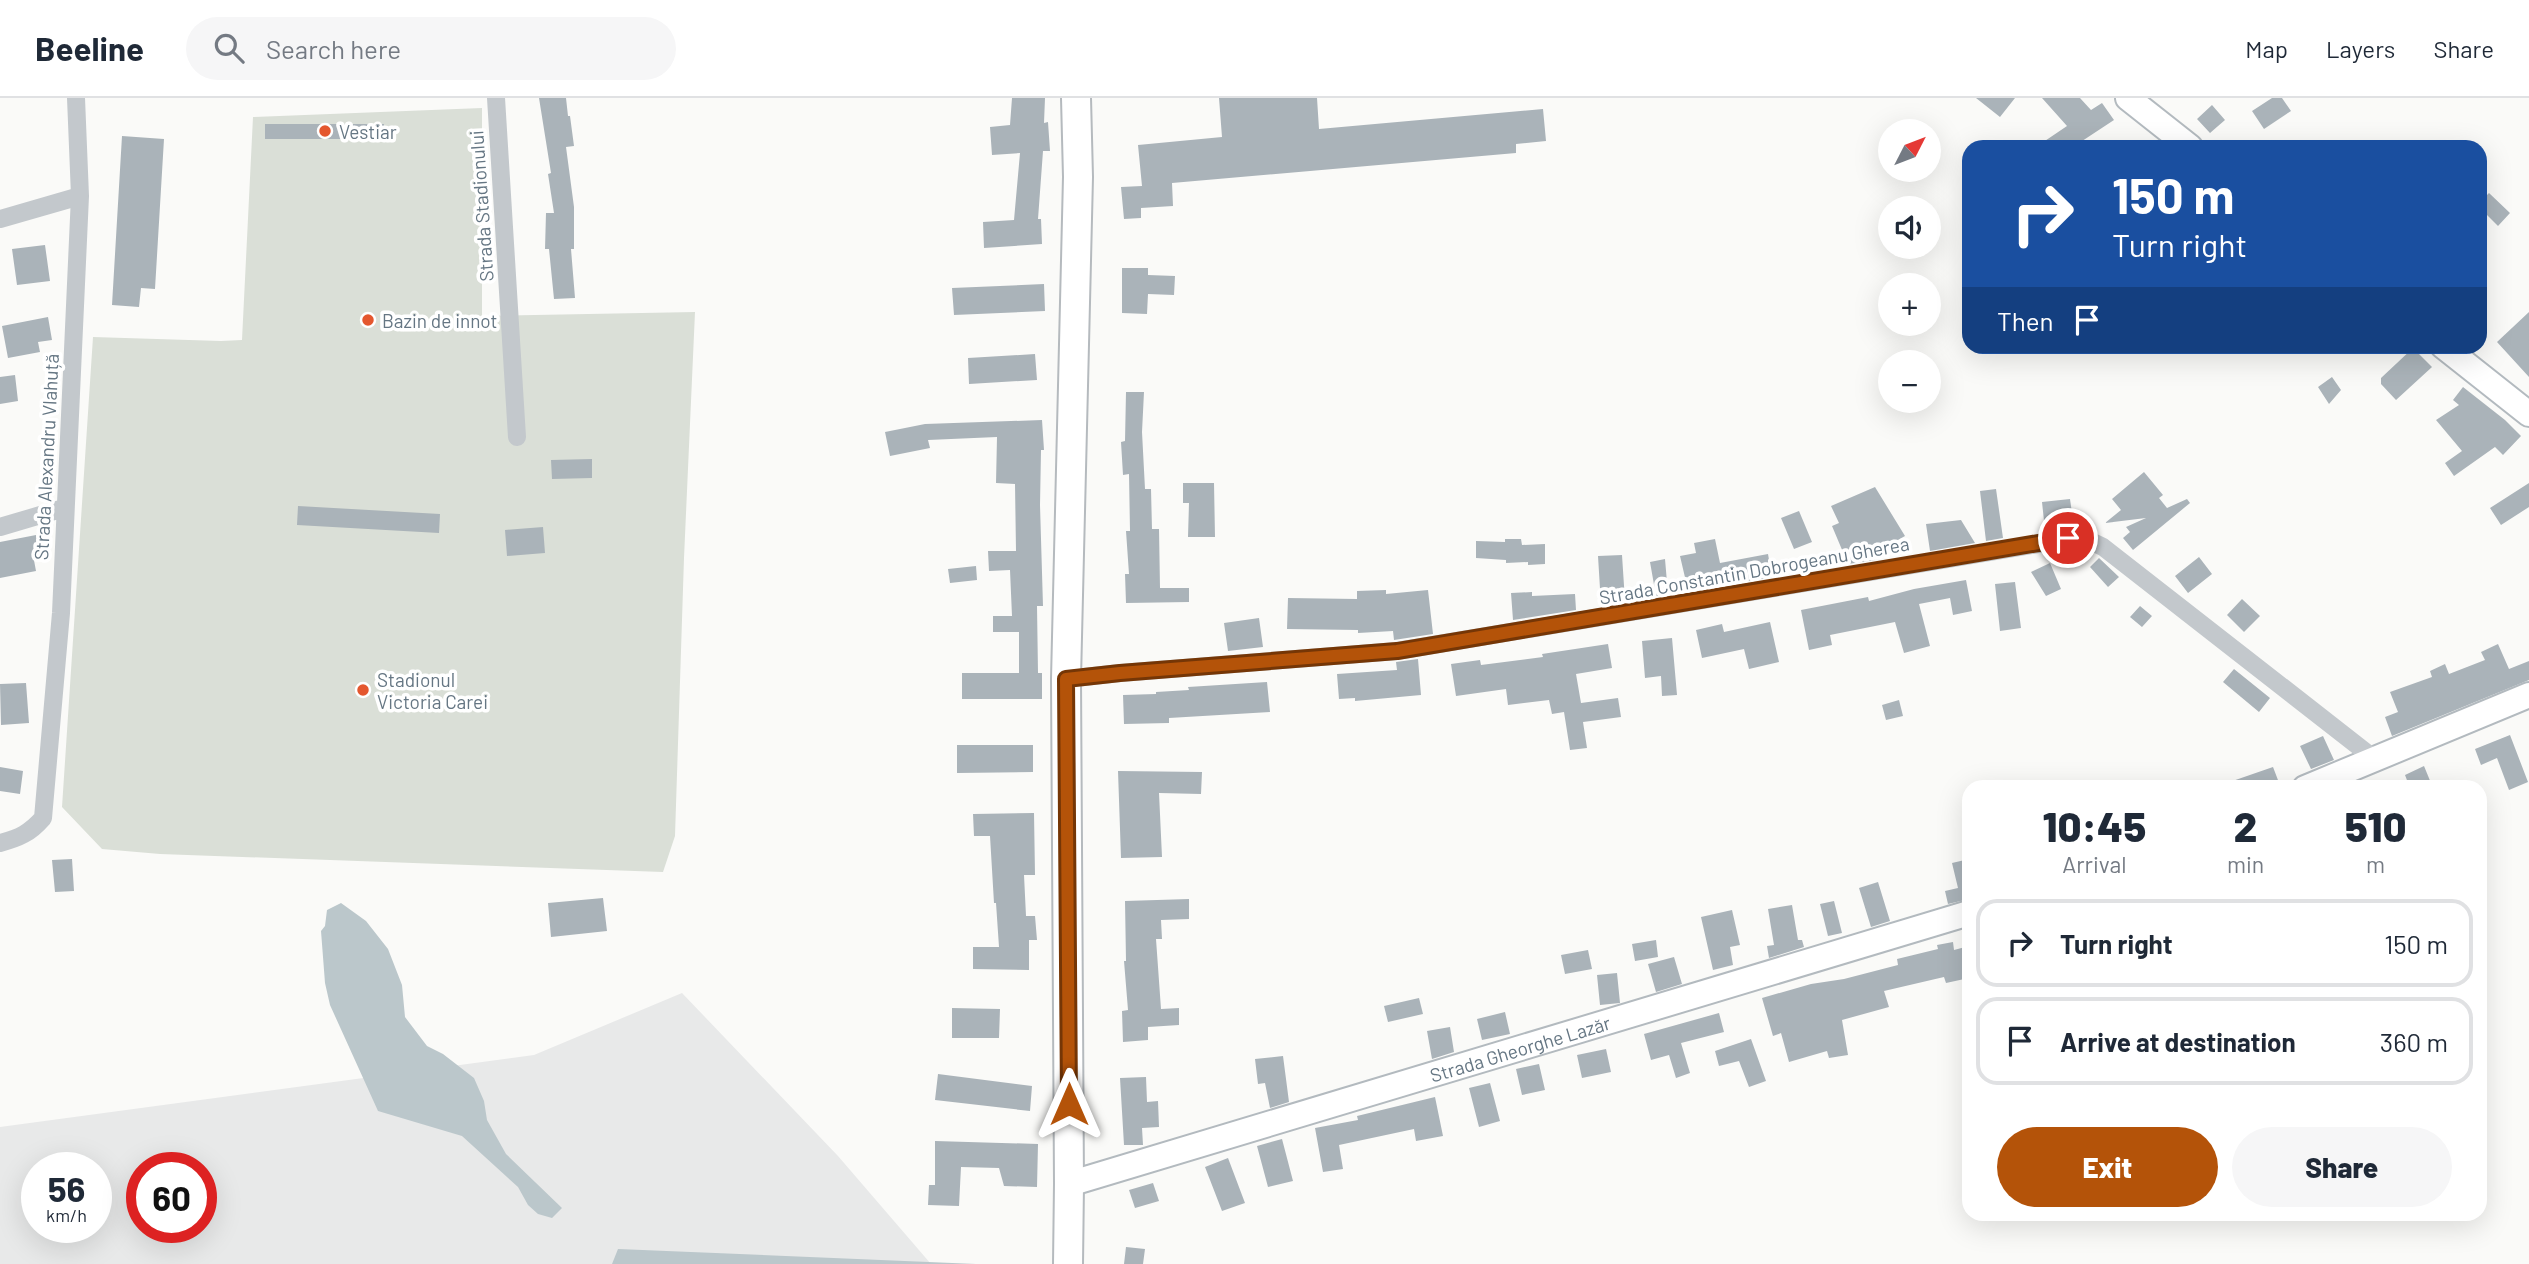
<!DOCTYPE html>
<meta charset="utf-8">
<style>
:root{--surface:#fff;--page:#f6f6f7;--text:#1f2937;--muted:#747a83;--line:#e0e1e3;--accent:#b45309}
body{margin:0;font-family:Barlow,sans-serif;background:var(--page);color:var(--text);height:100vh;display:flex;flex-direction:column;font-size:26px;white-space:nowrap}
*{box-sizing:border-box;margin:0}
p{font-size:23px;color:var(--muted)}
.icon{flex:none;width:38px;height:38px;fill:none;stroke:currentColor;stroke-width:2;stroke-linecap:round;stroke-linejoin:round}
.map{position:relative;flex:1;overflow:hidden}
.side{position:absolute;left:1962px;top:682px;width:525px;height:441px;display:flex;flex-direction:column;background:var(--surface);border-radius:21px;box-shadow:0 7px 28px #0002}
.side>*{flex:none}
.top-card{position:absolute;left:1962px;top:42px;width:525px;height:214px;border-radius:21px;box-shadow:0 7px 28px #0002;background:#1a4fa0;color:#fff;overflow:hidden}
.needle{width:46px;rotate:48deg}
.tools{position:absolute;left:1878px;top:21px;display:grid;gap:14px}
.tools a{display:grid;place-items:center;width:63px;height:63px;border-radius:50%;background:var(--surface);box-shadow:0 7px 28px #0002;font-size:35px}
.speed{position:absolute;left:21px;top:1054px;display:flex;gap:14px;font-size:35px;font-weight:700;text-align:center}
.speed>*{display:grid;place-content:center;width:91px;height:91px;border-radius:50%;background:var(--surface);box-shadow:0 7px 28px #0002;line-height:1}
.speed small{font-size:18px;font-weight:400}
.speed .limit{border:10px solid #d22;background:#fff;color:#111}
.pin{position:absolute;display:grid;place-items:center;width:60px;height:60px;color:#fff;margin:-30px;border:4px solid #fff;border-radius:50%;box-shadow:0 2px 7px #0007}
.me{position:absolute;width:77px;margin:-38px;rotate:0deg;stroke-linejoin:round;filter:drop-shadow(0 0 5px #0008)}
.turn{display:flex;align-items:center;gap:24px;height:147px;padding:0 35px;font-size:32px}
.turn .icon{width:91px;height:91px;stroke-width:2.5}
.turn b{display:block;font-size:49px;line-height:60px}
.then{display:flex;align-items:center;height:66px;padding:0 35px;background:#0003;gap:14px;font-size:26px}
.eta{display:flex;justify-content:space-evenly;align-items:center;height:119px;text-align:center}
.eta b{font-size:42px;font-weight:800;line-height:49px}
.action{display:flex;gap:14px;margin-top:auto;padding:14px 35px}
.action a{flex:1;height:80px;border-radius:42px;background:var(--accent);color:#fff;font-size:28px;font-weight:800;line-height:80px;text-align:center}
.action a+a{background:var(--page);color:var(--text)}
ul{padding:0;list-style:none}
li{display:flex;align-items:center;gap:21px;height:88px;margin:0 14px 10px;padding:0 21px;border:4px solid var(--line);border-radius:21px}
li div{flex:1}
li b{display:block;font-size:26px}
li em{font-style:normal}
header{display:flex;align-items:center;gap:42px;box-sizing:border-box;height:98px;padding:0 35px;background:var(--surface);border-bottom:2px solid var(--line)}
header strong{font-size:33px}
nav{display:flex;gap:38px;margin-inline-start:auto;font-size:24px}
.search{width:490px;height:63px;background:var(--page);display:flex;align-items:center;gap:18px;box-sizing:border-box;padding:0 24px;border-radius:38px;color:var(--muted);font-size:26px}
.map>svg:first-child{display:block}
.built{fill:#e8e9e9;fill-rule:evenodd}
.green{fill:#dadfd7}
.water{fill:#bbc7cb}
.building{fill:#aab3b9}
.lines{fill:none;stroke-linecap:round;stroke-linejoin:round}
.secondary-casing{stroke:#b3babf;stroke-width:28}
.primary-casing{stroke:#b5babe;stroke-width:32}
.street{stroke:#c3c8cc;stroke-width:18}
.secondary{stroke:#fff;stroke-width:24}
.primary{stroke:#fff;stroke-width:28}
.route-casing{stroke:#753606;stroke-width:18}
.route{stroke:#b45309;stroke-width:12}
.poi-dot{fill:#e4572e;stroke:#fff;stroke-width:2.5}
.labels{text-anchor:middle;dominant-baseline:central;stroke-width:7;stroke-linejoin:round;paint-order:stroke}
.poi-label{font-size:19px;fill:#657683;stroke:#fff;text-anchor:start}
.street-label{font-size:19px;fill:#657683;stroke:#fff}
</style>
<header>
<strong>Beeline</strong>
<div class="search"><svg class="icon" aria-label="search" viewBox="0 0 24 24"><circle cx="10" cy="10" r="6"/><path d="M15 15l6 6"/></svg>Search here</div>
<nav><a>Map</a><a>Layers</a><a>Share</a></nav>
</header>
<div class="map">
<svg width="2529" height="1166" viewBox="0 0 2529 1166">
<rect width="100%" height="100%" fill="#fafaf8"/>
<path class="built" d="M 682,895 L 838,1058 L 931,1166 L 0,1166 L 0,1029 L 534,957 ZM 37,1069 L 96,1069 L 96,1129 L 37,1129 ZM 142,1069 L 201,1069 L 201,1129 L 142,1129 Z"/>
<path class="green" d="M 482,10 L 482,218 L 695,214 L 684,460 L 675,738 L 663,774 L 160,756 L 102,751 L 62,709 L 93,239 L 221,243 L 242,242 L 253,19 Z"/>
<path class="water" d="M 341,805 L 366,823 L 388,851 L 402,887 L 405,919 L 427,948 L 443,956 L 474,980 L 484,1003 L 487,1022 L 506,1056 L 562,1110 L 552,1120 L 538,1116 L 528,1107 L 518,1089 L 462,1038 L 378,1013 L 330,907 L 325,885 L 321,833 L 325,828 L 327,812 Z
M 618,1151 L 976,1166 L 612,1166 Z"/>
<path class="building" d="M 539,0 L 566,0 L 568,18 L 570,18 L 574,48 L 566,49 L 574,109 L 574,151 L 571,151 L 575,200 L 554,201 L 549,151 L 545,151 L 546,115 L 554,115 L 548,76 L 551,75 Z
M 1012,0 L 1045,0 L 1044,25 L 1048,24 L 1050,53 L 1043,53 L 1038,121 L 1041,121 L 1042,146 L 984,150 L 983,124 L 1014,122 L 1020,55 L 992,57 L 990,29 L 1010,27 Z
M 1219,0 L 1317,0 L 1319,31 L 1543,11 L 1546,43 L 1516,46 L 1516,55 L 1172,85 L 1173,108 L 1141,110 L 1141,120 L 1124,121 L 1121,89 L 1142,88 L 1138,47 L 1222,39 Z
M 1976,0 L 2015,0 L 2000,19 Z
M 2042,0 L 2080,0 L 2091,12 L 2102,5 L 2114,22 L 2073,49 L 2036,49 L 2067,28 Z
M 2272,0 L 2282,0 L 2291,13 L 2264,31 L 2252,13 Z
M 2212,7 L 2225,22 L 2210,35 L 2197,21 Z
M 265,26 L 384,26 L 384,41 L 265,41 Z
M 122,38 L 164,41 L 155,191 L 141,190 L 139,209 L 112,207 Z
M 2489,95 L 2510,115 L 2498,128 L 2480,110 L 2480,104 Z
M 45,147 L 50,183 L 17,187 L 12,151 Z
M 1122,170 L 1148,170 L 1148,177 L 1175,178 L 1174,197 L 1148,196 L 1147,216 L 1122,215 Z
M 1044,186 L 1045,213 L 954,217 L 952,190 Z
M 2529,214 L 2529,279 L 2497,244 Z
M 48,219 L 52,242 L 38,244 L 40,254 L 8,260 L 2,228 Z
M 2413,250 L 2432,269 L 2396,302 L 2381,286 L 2381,280 Z
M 1035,256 L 1037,282 L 969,286 L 968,260 Z
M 15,277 L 18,303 L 0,306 L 0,279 Z
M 2332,279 L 2341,292 L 2329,306 L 2318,289 Z
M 2463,289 L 2505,322 L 2521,338 L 2503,357 L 2495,349 L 2454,378 L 2445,365 L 2462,353 L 2436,322 L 2459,307 L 2453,302 Z
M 1126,294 L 1144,294 L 1142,334 L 1145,391 L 1151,391 L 1152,431 L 1159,431 L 1160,490 L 1189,490 L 1189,504 L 1126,505 L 1125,476 L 1129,476 L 1126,433 L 1130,433 L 1129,376 L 1123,377 L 1121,344 L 1125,343 Z
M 1042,322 L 1044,352 L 1041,352 L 1040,407 L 1043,508 L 1037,508 L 1038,575 L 1042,575 L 1042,601 L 962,601 L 962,575 L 1019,575 L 1019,534 L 993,534 L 993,518 L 1012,518 L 1010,472 L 989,473 L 988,453 L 1016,453 L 1015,386 L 996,385 L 997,339 L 928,342 L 930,350 L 890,358 L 885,334 L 925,326 Z
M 592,361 L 592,380 L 552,381 L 551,362 Z
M 2144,374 L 2163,397 L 2159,400 L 2167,410 L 2187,401 L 2190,405 L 2133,452 L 2123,440 L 2130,434 L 2126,429 L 2146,420 L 2105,425 L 2121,412 L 2112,401 Z
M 1183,385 L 1214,385 L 1215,439 L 1188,439 L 1189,405 L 1183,405 Z
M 2529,385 L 2529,409 L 2501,427 L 2490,410 Z
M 1875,389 L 1905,438 L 1873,456 L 1875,462 L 1848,466 L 1832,428 L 1839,425 L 1831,408 Z
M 1996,391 L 2003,440 L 1986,443 L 1980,393 Z
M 2070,401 L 2074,429 L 2045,432 L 2042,404 Z
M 298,408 L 440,416 L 439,435 L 297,427 Z
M 1799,413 L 1812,444 L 1794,451 L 1781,420 Z
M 1961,422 L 1975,445 L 1930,453 L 1926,426 Z
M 543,429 L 545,455 L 507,458 L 505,432 Z
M 36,437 L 40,456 L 33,457 L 36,473 L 0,480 L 0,444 Z
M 1505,441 L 1521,441 L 1522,447 L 1545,446 L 1545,466 L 1528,467 L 1528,464 L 1506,465 L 1506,462 L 1476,460 L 1476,443 L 1505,444 Z
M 1715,441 L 1720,465 L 1768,456 L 1772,479 L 1748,483 L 1747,477 L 1687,488 L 1680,458 L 1696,455 L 1694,445 Z
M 1622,457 L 1625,503 L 1601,507 L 1598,458 Z
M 2199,459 L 2212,476 L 2188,495 L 2175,478 Z
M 2099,460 L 2119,479 L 2108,489 L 2090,469 Z
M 1665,461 L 1668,496 L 1656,498 L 1650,464 Z
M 2050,465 L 2061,491 L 2046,498 L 2031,474 Z
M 976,468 L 977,482 L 950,485 L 948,471 Z
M 1966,482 L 1972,513 L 1953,517 L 1950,500 L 1919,506 L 1930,548 L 1904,555 L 1895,524 L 1830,537 L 1832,547 L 1809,552 L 1801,512 L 1868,499 L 1869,503 L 1914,491 Z
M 2015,484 L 2021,530 L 2000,533 L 1995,486 Z
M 1386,492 L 1386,496 L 1428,492 L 1433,536 L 1394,542 L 1393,533 L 1358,535 L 1358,532 L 1287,531 L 1288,500 L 1357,501 L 1357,493 Z
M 1532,494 L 1532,498 L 1575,496 L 1576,512 L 1513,522 L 1511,495 Z
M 2242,501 L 2260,518 L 2244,534 L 2227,517 Z
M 2140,508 L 2152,518 L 2142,529 L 2130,519 Z
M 1259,520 L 1263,549 L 1228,553 L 1224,525 Z
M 1770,524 L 1779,564 L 1749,571 L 1744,551 L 1702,560 L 1696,532 L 1722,526 L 1724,534 Z
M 1672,540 L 1677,597 L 1662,598 L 1661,578 L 1645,580 L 1642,543 Z
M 1608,546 L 1612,570 L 1576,576 L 1581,605 L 1618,600 L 1621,619 L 1583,624 L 1587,650 L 1570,652 L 1564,614 L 1552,616 L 1549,602 L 1508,607 L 1506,591 L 1456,598 L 1451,566 L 1480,562 L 1481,567 L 1543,559 L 1542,556 Z
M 2498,546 L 2509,571 L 2529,563 L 2529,582 L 2392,638 L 2385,619 L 2398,614 L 2390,594 L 2432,579 L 2430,573 L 2445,566 L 2449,576 L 2485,562 L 2481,554 Z
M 1418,561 L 1421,597 L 1355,603 L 1355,600 L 1339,601 L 1337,576 L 1397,572 L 1396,564 Z
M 2234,571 L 2270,600 L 2259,614 L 2223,584 Z
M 1267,584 L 1270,614 L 1169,620 L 1169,625 L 1124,626 L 1123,597 L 1156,596 L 1156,594 L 1189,592 L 1188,589 Z
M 26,585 L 29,625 L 1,627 L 0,586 Z
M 1899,602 L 1903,618 L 1886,622 L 1882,607 Z
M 2510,637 L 2528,684 L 2509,692 L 2497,660 L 2481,667 L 2475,651 Z
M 2323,638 L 2334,662 L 2311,671 L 2300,648 Z
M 957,647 L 1033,647 L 1033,674 L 957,675 Z
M 2424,668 L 2433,690 L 2410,690 L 2405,677 Z
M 0,669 L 23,673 L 20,696 L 0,693 Z
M 2273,669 L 2281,690 L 2221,690 L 2221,687 Z
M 1118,673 L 1202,674 L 1201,696 L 1159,695 L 1162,759 L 1121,760 Z
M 1034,715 L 1035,777 L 1024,777 L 1026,818 L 1035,818 L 1037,842 L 1029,842 L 1029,872 L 973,871 L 973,849 L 999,849 L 996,805 L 994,805 L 990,738 L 974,738 L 973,716 Z
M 72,761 L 74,793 L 55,794 L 52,762 Z
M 1969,761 L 1969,801 L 1948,806 L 1945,793 L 1958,790 L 1952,765 Z
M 1878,784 L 1890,823 L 1871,829 L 1859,790 Z
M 603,800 L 607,833 L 551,839 L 548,805 Z
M 1189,801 L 1189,821 L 1161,822 L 1162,841 L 1156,841 L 1161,911 L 1179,910 L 1179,927 L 1148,929 L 1148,942 L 1123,944 L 1122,913 L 1128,912 L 1124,863 L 1126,863 L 1125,803 Z
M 1834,803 L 1842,835 L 1828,838 L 1820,806 Z
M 1792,807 L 1798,842 L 1802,842 L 1804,849 L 1769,860 L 1767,848 L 1774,847 L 1768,811 Z
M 1732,812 L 1740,847 L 1730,849 L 1733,867 L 1713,872 L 1701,819 Z
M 1656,842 L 1658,859 L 1635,863 L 1632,846 Z
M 1953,844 L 1954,852 L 1969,848 L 1969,880 L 1946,885 L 1944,879 L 1884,893 L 1889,909 L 1842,922 L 1848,957 L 1829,960 L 1827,953 L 1789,964 L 1781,935 L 1773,938 L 1762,900 L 1811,886 L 1844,881 L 1898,867 L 1897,861 L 1938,851 L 1937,847 Z
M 1588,852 L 1592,871 L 1565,876 L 1561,857 Z
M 1674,859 L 1682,886 L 1656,894 L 1648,866 Z
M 1617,875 L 1620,905 L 1600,907 L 1597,877 Z
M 1419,900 L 1423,916 L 1388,924 L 1384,908 Z
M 952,910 L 1000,911 L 999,940 L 952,940 Z
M 1505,914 L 1510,936 L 1482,942 L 1477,921 Z
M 1719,915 L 1724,934 L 1681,945 L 1690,975 L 1676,980 L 1669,957 L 1651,962 L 1644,936 Z
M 1450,929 L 1454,954 L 1432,961 L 1427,933 Z
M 1751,941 L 1766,983 L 1749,989 L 1739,963 L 1719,968 L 1715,953 Z
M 1606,951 L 1611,974 L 1582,980 L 1577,957 Z
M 1283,958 L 1289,1004 L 1270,1010 L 1265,985 L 1258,986 L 1255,961 Z
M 1539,966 L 1545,992 L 1522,997 L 1516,971 Z
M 938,976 L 1032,988 L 1030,1013 L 935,1002 Z
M 1146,979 L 1147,1004 L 1158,1003 L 1159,1029 L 1142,1030 L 1143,1047 L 1124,1047 L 1120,980 Z
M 1490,985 L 1500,1023 L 1479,1029 L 1469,990 Z
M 1435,999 L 1443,1038 L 1416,1043 L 1414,1031 L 1339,1047 L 1343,1071 L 1323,1074 L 1315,1030 L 1358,1022 L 1357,1018 Z
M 1282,1041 L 1293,1083 L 1268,1089 L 1257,1048 Z
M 935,1043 L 1038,1046 L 1037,1089 L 1004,1088 L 999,1070 L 961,1069 L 959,1108 L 928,1107 L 929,1087 L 935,1087 Z
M 1228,1060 L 1245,1105 L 1222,1113 L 1205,1069 Z
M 1153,1085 L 1159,1103 L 1135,1110 L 1129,1092 Z
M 1126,1149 L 1145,1151 L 1143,1166 L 1124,1166 Z"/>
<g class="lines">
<g class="secondary-casing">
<g id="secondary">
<path d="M 2128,0 L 2190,49"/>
<path d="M 2443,248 L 2529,316"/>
<path d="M 2305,690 L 2529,597"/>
<path id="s1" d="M 1069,1086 L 1969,815"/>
</g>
</g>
<g class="primary-casing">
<path id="primary" d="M 1068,1166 L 1069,1086 L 1066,581 L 1078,79 L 1076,0"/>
</g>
<path class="street" d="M 496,0 L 517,339
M 0,121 L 80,98
M 0,429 L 64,410
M 1066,581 L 1120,575 L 1397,553 L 2068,441 L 2084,440 L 2103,449 L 2376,662
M 0,745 C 19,740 30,735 43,720 L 61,515 L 80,98 L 76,0"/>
<use href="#secondary" class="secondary"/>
<use href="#primary" class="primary"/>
</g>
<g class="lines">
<g class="route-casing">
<path id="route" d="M 1069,1006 L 1066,581 L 1120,575 L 1397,553 L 2068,440"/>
</g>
<use href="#route" class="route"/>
</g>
<g class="poi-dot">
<circle cx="325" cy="33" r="7"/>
<circle cx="368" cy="222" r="7"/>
<circle cx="363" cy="592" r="7"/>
</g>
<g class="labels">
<g class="poi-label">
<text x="339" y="33">Vestiar</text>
<text x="382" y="222">Bazin de innot</text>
<text x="377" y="581">Stadionul<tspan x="377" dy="22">Victoria Carei</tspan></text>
</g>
<g class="street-label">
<text transform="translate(481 108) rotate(-94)">Strada Stadionului</text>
<text transform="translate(46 359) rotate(-87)">Strada Alexandru Vlahuță</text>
<text transform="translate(1754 472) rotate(-10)">Strada Constantin Dobrogeanu Gherea</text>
<text stroke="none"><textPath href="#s1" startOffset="471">Strada Gheorghe Lazăr</textPath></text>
</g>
</g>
</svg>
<div class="tools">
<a><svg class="needle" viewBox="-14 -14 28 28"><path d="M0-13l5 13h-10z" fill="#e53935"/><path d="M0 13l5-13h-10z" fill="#747a83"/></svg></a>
<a><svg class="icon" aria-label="sound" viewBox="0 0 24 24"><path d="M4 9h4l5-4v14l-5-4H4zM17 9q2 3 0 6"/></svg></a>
<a>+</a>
<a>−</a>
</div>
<div class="speed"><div>56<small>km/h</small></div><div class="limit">60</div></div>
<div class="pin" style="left:2068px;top:440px;background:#d93025"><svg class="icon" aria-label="arrive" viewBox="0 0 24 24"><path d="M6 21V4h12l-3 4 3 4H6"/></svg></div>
<svg class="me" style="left:1069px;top:1006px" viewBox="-20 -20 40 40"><path d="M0-17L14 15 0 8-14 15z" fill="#b45309" stroke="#fff" stroke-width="4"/></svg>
<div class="top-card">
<div class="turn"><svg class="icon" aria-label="right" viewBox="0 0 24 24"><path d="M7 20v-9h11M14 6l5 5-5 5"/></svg><div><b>150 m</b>Turn right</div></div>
<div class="then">Then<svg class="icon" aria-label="arrive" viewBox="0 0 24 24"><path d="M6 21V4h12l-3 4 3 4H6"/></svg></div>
</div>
<section class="side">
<div class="eta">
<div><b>10:45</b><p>Arrival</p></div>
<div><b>2</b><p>min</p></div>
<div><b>510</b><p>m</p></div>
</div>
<ul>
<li><svg class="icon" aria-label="right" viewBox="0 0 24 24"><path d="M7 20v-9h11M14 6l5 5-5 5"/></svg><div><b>Turn right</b></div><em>150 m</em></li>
<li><svg class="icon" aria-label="arrive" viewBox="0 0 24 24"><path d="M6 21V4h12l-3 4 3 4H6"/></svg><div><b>Arrive at destination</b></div><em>360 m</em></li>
</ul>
<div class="action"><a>Exit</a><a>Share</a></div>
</section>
</div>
